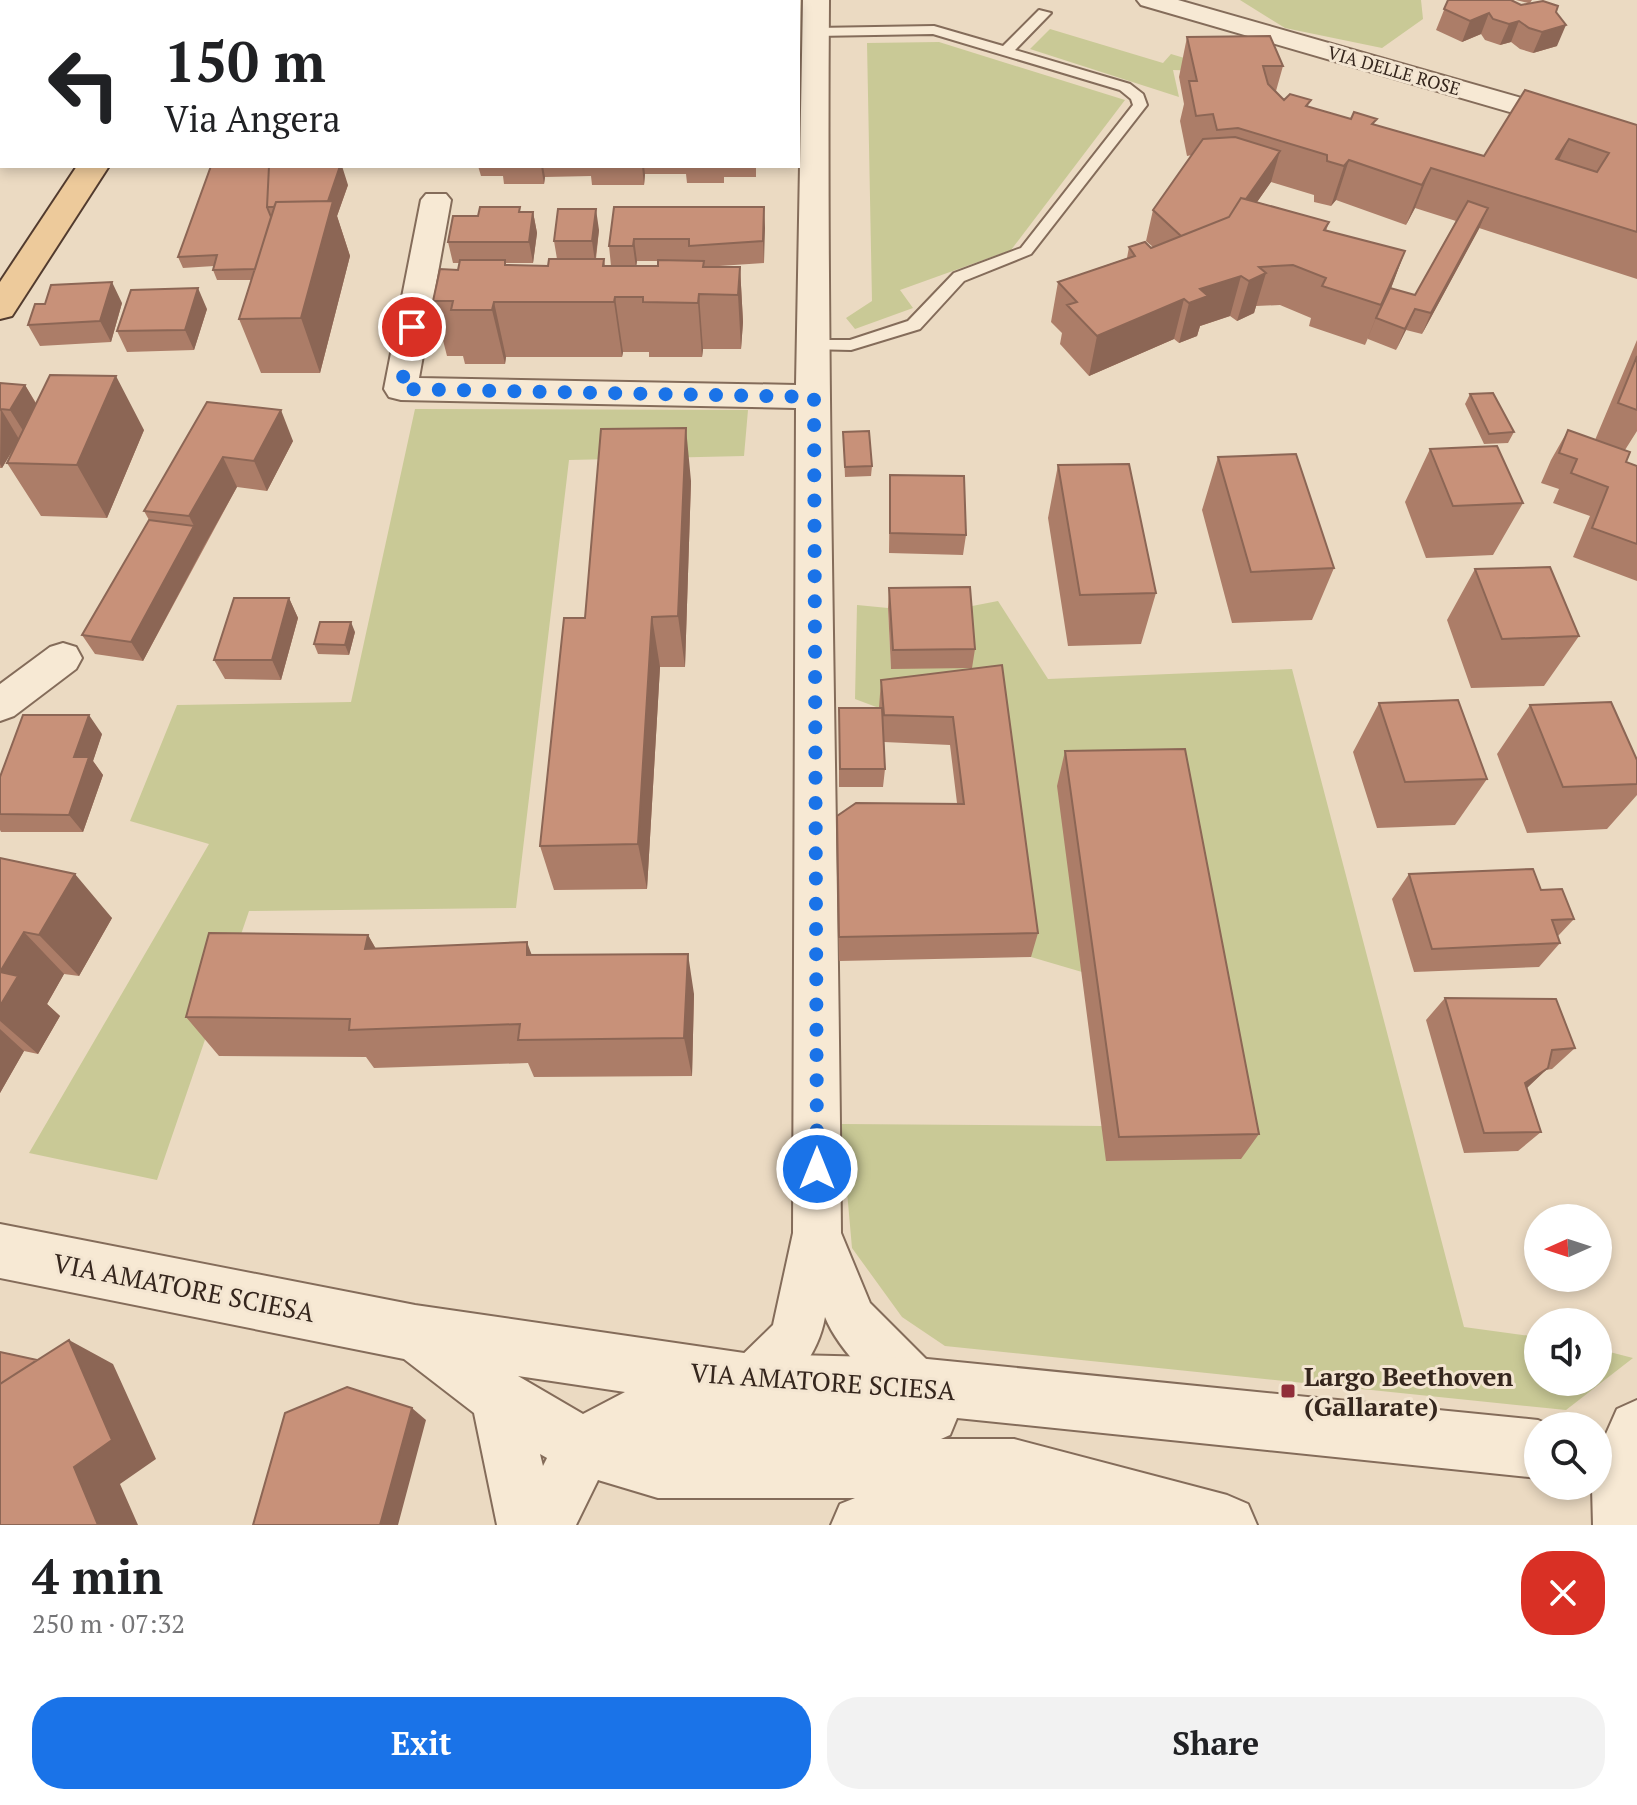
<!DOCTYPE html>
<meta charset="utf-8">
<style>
:root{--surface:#fff;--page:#f2f2f2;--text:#202124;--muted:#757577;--accent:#1a73e8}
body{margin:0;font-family:"PT Serif",serif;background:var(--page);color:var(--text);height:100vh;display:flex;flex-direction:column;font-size:30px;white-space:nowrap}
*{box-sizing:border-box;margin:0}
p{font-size:26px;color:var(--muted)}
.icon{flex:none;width:44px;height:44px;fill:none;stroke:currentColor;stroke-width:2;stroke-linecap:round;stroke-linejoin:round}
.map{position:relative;height:1525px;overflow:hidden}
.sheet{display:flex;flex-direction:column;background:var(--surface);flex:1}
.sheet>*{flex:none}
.hud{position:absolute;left:0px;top:0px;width:800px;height:168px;box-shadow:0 4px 12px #0003;background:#fff;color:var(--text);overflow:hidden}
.needle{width:52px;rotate:267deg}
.fabs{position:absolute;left:1524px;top:1204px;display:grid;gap:16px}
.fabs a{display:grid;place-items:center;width:88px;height:88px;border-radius:50%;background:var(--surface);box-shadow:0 4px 12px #0003;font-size:40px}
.pin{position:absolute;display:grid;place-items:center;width:68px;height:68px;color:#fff;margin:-34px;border:4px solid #fff;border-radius:50%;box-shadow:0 2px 8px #0007}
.me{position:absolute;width:88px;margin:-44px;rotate:0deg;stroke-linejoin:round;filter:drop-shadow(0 0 6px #0008)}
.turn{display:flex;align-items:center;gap:28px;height:168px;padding:0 32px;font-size:36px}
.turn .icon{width:104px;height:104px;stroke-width:2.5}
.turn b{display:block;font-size:56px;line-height:68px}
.round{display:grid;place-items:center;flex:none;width:84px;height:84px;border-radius:32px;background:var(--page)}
.summary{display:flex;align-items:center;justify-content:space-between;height:136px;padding:0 32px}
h1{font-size:48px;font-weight:700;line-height:60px}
.cta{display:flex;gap:16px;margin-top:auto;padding:16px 32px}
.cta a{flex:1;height:92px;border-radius:32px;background:var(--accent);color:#fff;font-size:32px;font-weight:700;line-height:92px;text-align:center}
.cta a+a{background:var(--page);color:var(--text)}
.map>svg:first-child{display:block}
.green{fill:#c9c996}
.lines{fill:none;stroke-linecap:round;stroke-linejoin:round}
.service-casing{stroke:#846c5a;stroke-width:4}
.minor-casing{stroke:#846c5a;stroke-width:4}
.tertiary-casing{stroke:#846c5a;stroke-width:4}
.primary-casing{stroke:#523b2e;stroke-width:4}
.service{fill:#f7e9d4;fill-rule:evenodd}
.minor{fill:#f7e9d4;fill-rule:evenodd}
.tertiary{fill:#f7e9d4;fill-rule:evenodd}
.primary{fill:#edca9b;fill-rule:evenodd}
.rail-casing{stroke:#35261d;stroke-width:6}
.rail{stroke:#f3e5d1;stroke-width:4;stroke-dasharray:13;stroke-linecap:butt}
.wall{fill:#ac7d68;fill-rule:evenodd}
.shaded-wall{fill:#8c6655}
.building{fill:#c89179;stroke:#8c6655;stroke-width:2;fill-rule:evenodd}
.route{stroke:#1a73e8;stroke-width:14;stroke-dasharray:0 25.2}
.poi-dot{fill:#902d39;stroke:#f3e5d1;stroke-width:3}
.labels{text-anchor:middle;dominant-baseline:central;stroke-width:6;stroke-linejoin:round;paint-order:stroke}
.far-street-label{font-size:18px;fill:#35261d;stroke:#f3e5d1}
.near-street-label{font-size:26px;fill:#35261d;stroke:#f3e5d1}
.near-poi-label{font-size:26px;font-weight:bold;fill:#35261d;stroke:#f3e5d1;text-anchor:start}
</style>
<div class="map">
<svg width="1637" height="1525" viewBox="0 0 1637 1525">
<rect width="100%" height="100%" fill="#ebdac2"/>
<path class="green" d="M 1240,0 L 1421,0 L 1423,19 L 1382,48 L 1285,28 Z
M 1050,29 L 1163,63 L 1171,54 L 1201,63 L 1204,71 L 1173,70 L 1179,97 L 1030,49 Z
M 939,42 L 1125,100 L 1011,250 L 900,290 L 913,308 L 855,329 L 846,318 L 872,301 L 867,43 Z
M 415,409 L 748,410 L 744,456 L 569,460 L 516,908 L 249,911 L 157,1180 L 29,1153 L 209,844 L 130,821 L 177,705 L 351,702 Z
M 998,601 L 1048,679 L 1292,669 L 1464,1327 L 1538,1337 L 1538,1382 L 1598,1382 L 1598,1349 L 1633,1358 L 1566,1410 L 945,1346 L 902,1317 L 852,1248 L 841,1124 L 1102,1126 L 1107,1161 L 1241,1158 L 1082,972 L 1031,957 L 997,694 L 879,708 L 855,699 L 857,605 L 888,608 L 891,669 L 967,607 Z"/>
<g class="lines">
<g class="service-casing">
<path id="service" d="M 1039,10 L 1051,13 L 1015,50 L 1130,84 L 1143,94 L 1147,105 L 1031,254 L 964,281 L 920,329 L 851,350 L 807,349 L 805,345 L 813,340 L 850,340 L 908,321 L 954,273 L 1021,248 L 1133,105 L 1131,99 L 1120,90 L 933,34 L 816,36 L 809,32 L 816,28 L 934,26 L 1003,46 Z"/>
</g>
<g class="minor-casing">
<path id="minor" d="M 363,0 L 389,0 L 389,2 L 363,2 Z
M 803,0 L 829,0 C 826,411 838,821 841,1233 L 870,1303 L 935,1368 L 943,1386 L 935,1404 L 917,1412 C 884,1398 838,1350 825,1317 C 818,1357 789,1392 751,1408 L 733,1400 L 725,1382 L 733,1364 L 773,1325 L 793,1233 L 796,408 L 401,400 L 389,397 L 384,389 L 421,200 L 426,194 L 446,194 L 451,200 L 419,378 L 796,385 Z
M 1137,0 L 1178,0 L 1637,131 L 1637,149 L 1141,5 Z
M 63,643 L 76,647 L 82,658 L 76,669 L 14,716 L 0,721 L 0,684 L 50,647 Z"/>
</g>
<g class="tertiary-casing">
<path id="tertiary" d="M 0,1224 L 415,1305 L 751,1354 L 917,1358 L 1538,1420 L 1552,1426 L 1538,1426 L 1538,1478 L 957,1418 L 950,1435 L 941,1439 L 1014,1439 L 1227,1495 L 1248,1504 L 1257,1525 L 831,1525 L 840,1504 L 855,1498 L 658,1498 L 598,1480 L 576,1525 L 497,1525 L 474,1413 L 404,1359 L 0,1278 ZM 518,1376 L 625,1392 L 583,1414 ZM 540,1454 L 547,1458 L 543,1466 Z
M 1637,1400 L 1637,1525 L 1593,1525 L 1592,1487 L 1598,1486 L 1598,1452 L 1617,1409 Z"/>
</g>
<g class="primary-casing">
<path id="primary" d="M 77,166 L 109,166 L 12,316 L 0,319 L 0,282 Z"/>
</g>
<use href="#service" class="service"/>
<use href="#minor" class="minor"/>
<use href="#tertiary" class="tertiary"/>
<use href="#primary" class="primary"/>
<g class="rail-casing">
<path id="rail" d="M 0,46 L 2,41"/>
</g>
<use href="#rail" class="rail"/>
</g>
<path class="wall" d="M 225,0 L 271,0 L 271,2 L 225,2 Z
M 1448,0 L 1521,5 L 1528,3 L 1516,0 L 1532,0 L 1530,3 L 1556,12 L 1557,46 L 1533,53 L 1520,49 L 1511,42 L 1500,45 L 1485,40 L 1481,34 L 1462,42 L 1436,30 Z
M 1187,37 L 1283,66 L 1276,91 L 1284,100 L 1484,156 L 1637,125 L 1637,279 L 1479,228 L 1422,334 L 1406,330 L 1396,350 L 1368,339 L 1368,338 L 1365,345 L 1309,326 L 1311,318 L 1280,305 L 1256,306 L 1254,313 L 1237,321 L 1230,316 L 1200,326 L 1197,336 L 1179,343 L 1174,339 L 1089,376 L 1060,344 L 1062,333 L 1051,322 L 1058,282 L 1127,258 L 1129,247 L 1153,247 L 1146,241 L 1153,210 L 1192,155 L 1187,156 L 1180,121 L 1184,104 L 1179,77 ZM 1271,182 L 1314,195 L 1314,202 L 1331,206 L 1336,200 L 1406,225 L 1415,208 L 1456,221 L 1415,295 L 1391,288 L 1405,251 L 1326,231 L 1329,222 L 1257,202 Z
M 211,166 L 348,185 L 337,216 L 350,256 L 320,373 L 261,373 L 239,319 L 251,280 L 217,280 L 213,270 L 214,266 L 183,268 L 178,257 Z
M 478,166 L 756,166 L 756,177 L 724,177 L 724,183 L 687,183 L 686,174 L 645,174 L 644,185 L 592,185 L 591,176 L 545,177 L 544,184 L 504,184 L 503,176 L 481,176 Z
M 764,207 L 764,263 L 704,267 L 740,267 L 743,322 L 741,349 L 703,349 L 702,357 L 649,357 L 649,352 L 623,352 L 622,357 L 506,357 L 505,364 L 465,364 L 463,356 L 447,356 L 433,301 L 458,270 L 459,263 L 453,263 L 448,242 L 478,216 L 533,212 L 537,233 L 533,263 L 506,263 L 506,266 L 548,266 L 557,259 L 554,241 L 599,230 L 596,259 L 604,259 L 605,266 L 611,266 L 609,246 ZM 637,261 L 658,261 L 658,266 L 636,266 Z
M 122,303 L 111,342 L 40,346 L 28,325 Z
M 207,309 L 194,350 L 127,352 L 117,331 Z
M 1637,340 L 1637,431 L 1625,450 L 1626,462 L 1637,466 L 1637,581 L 1573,557 L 1590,516 L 1553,503 L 1559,489 L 1541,483 L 1551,460 L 1568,430 L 1595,440 Z
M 0,383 L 25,385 L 36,403 L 144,430 L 107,518 L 41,516 L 7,463 L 16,445 L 2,468 L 0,468 Z
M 1470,394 L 1514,432 L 1508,443 L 1484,444 L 1465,404 Z
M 207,402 L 293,441 L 267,491 L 237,487 L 143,661 L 95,654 L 82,635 L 149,520 L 144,511 Z
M 843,432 L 872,466 L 871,476 L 845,477 Z
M 1430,449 L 1523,503 L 1493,555 L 1426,558 L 1405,502 Z
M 1218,457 L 1334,568 L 1312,620 L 1232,623 L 1202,510 Z
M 1058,465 L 1156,593 L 1141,644 L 1068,646 L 1048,518 Z
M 890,475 L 966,535 L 963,555 L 889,553 Z
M 691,481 L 685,667 L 660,667 L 647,889 L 554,890 L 540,846 Z
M 1475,569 L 1579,636 L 1544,686 L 1471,688 L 1447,620 Z
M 889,588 L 975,649 L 972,668 L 891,669 L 888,608 Z
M 289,598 L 298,618 L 281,680 L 225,679 L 214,660 Z
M 355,632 L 349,655 L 318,654 L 314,644 Z
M 1002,665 L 1038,933 L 1031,957 L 839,961 L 837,816 L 957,803 L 950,745 L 884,742 L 885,769 L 883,787 L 839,787 L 839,708 L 879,708 L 881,680 Z
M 1379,703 L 1487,779 L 1455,825 L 1377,828 L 1353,752 Z
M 1530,705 L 1637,760 L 1637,795 L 1607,829 L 1527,833 L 1497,754 Z
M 102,734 L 93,761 L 103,775 L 83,832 L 1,832 L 0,830 L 0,777 Z
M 1065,751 L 1259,1134 L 1241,1159 L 1106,1161 L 1057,786 Z
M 0,858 L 112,918 L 79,976 L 64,974 L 47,1004 L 60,1016 L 38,1054 L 24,1051 L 0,1093 Z
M 1409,874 L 1541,890 L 1574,919 L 1558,936 L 1560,943 L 1539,967 L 1414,972 L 1392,899 Z
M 368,935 L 376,949 L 532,955 L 694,994 L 692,1076 L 534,1077 L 528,1063 L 374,1068 L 366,1057 L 219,1056 L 186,1017 Z
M 1445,998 L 1575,1048 L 1552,1069 L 1546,1070 L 1526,1088 L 1541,1132 L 1518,1151 L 1464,1153 L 1426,1020 Z"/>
<path class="shaded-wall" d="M 382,0 L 406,0 L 393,2 L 383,2 Z
M 474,0 L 487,0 L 486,2 L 474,2 Z
M 1489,13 L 1481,34 L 1462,42 L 1470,21 Z
M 1519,21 L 1511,42 L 1500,45 L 1509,24 Z
M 1566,25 L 1557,46 L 1533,53 L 1542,32 Z
M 1569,139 L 1550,179 L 1556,159 Z
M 1280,151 L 1271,182 L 1218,258 L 1179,273 Z
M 1349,160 L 1336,200 L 1331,206 L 1344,166 Z
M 340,166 L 342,166 L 348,185 L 337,216 L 350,256 L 320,373 L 301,318 L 326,209 Z
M 541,166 L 543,166 L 545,177 L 544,184 Z
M 642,166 L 644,166 L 645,174 L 644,185 Z
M 1431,168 L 1415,208 L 1406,225 L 1422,185 Z
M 764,207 L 765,228 L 764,263 L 763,241 Z
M 1488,208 L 1479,229 L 1422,334 L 1431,313 Z
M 596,209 L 599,230 L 595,262 L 592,241 Z
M 533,212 L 537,233 L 533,263 L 529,242 Z
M 634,239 L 637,261 L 636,268 L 633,246 Z
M 1405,251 L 1390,291 L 1376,318 L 1365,345 L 1381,305 Z
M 740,267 L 743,322 L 741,349 L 738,295 Z
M 1266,273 L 1254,313 L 1237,321 L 1249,281 Z
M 1241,276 L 1230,316 L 1200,326 L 1197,336 L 1179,343 L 1189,303 L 1200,289 Z
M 112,282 L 122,303 L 111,342 L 100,321 Z
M 198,288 L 207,309 L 194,350 L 185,330 Z
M 699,294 L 703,349 L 702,357 L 698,303 Z
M 615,297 L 623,352 L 622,357 L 614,302 Z
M 1184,299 L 1174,339 L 1089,376 L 1097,336 Z
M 494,302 L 506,357 L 505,364 L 492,310 Z
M 1415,309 L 1406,330 L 1396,350 L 1405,329 Z
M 116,376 L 144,430 L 107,518 L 77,465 Z
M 25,385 L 43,416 L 29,440 L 10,410 Z
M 1,409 L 19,439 L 2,468 L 0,464 Z
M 281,410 L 293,441 L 267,491 L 254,461 Z
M 686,428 L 691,481 L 685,667 L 678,616 Z
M 223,457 L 237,487 L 204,546 L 189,516 Z
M 194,526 L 204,546 L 143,661 L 131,642 Z
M 289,598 L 298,618 L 281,680 L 272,660 Z
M 652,617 L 660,667 L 647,889 L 638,844 Z
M 351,622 L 355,632 L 349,655 L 345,645 Z
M 89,715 L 102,734 L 93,761 L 103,775 L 83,832 L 69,815 L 74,757 Z
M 75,874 L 112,918 L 79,976 L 39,935 Z
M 24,932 L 64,974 L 47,1004 L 60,1016 L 38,1054 L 0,1021 L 0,972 Z
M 368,935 L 391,976 L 365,949 Z
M 527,942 L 542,983 L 527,955 Z
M 688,954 L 694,994 L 692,1076 L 684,1038 Z
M 0,1029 L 24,1051 L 0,1093 Z
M 1548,1068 L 1526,1089 L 1525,1083 Z
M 69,1340 L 113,1364 L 156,1459 L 120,1484 L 138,1525 L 98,1525 L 74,1467 Z
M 412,1408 L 426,1420 L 398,1525 L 380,1525 Z"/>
<path class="building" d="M 301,0 L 353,0 L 353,2 L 301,2 Z
M 417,0 L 474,0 L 474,1 L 428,2 L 417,2 Z
M 738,0 L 774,0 L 773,2 L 737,2 Z
M 1448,0 L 1511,0 L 1521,5 L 1543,1 L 1558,6 L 1556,12 L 1566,25 L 1542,32 L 1529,28 L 1519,21 L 1509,24 L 1493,19 L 1489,13 L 1470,21 L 1444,9 Z
M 513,1 L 570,2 L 513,2 Z
M 1270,36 L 1283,66 L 1263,66 L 1268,84 L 1284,100 L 1290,94 L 1311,100 L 1306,106 L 1351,119 L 1354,112 L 1377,119 L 1372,124 L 1484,156 L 1525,90 L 1637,125 L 1637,232 L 1431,168 L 1422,185 L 1349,160 L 1344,166 L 1327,161 L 1327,155 L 1238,128 L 1217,130 L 1213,114 L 1196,116 L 1189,81 L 1197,81 L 1187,37 ZM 1569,139 L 1609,153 L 1597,172 L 1556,159 Z
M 2,58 L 2,74 L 0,74 L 0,64 Z
M 1235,137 L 1280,151 L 1246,199 L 1241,198 L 1229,217 L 1181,236 L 1153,210 L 1203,139 Z
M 211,166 L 269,166 L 267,207 L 271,217 L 255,269 L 213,270 L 217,255 L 178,257 Z
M 269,166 L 340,166 L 328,201 L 276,202 L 274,207 L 267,207 Z
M 1241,198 L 1329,222 L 1324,230 L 1405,251 L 1381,305 L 1322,286 L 1326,278 L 1293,265 L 1259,267 L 1266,273 L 1249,281 L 1241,276 L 1200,289 L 1208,296 L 1189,303 L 1184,299 L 1097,336 L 1067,305 L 1077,302 L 1058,282 L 1135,256 L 1129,247 L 1145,242 L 1151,248 L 1229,217 Z
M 333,201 L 301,318 L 239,319 L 276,202 Z
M 1468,201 L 1488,208 L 1431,313 L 1415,309 L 1405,329 L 1376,318 L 1390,288 L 1415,295 Z
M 480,207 L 520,207 L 519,212 L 533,212 L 529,242 L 448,242 L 453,216 L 478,216 Z
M 614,207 L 764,207 L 763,241 L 689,246 L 689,239 L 634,239 L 633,246 L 609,246 Z
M 558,209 L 596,209 L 592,241 L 554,241 Z
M 549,259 L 604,259 L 603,266 L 658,266 L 658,260 L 704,261 L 703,267 L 740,267 L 738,295 L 699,294 L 698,303 L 643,302 L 643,297 L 615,297 L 614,302 L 494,302 L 492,310 L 451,310 L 453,301 L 433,301 L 440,269 L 458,270 L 460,260 L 505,260 L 505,265 L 548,266 Z
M 112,282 L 100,321 L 28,325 L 35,304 L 45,304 L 51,285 Z
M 198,288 L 185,330 L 117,331 L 131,290 Z
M 1637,356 L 1637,410 L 1618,403 Z
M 50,375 L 116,376 L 77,465 L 7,463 Z
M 0,383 L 25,385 L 10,410 L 1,409 L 0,410 Z
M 1493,393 L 1514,432 L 1489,434 L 1470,394 Z
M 207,402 L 281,410 L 254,461 L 223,457 L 189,516 L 144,511 Z
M 686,428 L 678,616 L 652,617 L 638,844 L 540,846 L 564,618 L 585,618 L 601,429 Z
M 1568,430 L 1630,452 L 1626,462 L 1637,466 L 1637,544 L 1592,528 L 1608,487 L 1571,473 L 1577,459 L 1559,453 Z
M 869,431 L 872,466 L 845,467 L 843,432 Z
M 1497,446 L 1523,503 L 1453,506 L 1430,449 Z
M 1296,454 L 1334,568 L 1251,572 L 1218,457 Z
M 1129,464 L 1156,593 L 1080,595 L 1058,465 Z
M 890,475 L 964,476 L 966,535 L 890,533 Z
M 149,520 L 194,526 L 131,642 L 82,635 Z
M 1550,567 L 1579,636 L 1502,639 L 1475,569 Z
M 970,587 L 975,649 L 893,650 L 889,588 Z
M 234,598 L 289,598 L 272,660 L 214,660 Z
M 320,622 L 351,622 L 345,645 L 314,644 Z
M 1002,665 L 1038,933 L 839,937 L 837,816 L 856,803 L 964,804 L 953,717 L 884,715 L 881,680 Z
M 1458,700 L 1487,779 L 1405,782 L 1379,703 Z
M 1611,702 L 1637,760 L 1637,784 L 1563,787 L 1530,705 Z
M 839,708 L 882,708 L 885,769 L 840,769 Z
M 23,715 L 89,715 L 74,757 L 89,757 L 69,815 L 0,814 L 0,777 Z
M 1185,749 L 1259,1134 L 1119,1137 L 1065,751 Z
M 0,858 L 75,874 L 39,935 L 24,932 L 0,972 L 18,976 L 0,1006 Z
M 1533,869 L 1541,890 L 1562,889 L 1574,919 L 1552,920 L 1560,943 L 1432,949 L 1409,874 Z
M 209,933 L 368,935 L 365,949 L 527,942 L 527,955 L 688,954 L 684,1038 L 518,1040 L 520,1024 L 349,1030 L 350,1019 L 186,1017 Z
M 1445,998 L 1556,999 L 1575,1048 L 1552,1050 L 1548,1068 L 1525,1083 L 1541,1132 L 1484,1133 Z
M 69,1340 L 112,1440 L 74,1467 L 98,1525 L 0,1525 L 0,1384 Z
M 0,1352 L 37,1360 L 0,1384 Z
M 347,1387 L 412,1408 L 380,1525 L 253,1525 L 285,1413 Z"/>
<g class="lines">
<path class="route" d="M 412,327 L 401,389 L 814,397 L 817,1169"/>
</g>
<rect class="poi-dot" x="1280" y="1383" width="16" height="16" rx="4"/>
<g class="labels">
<g class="far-street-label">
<text transform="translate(1394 70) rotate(16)">VIA DELLE ROSE</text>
</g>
<g class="near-street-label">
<text transform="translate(184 1287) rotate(11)">VIA AMATORE SCIESA</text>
<text transform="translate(823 1381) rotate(4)">VIA AMATORE SCIESA</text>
</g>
<g class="near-poi-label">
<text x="1304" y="1376">Largo Beethoven<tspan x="1304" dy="30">(Gallarate)</tspan></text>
</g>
</g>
</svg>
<div class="fabs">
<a><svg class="needle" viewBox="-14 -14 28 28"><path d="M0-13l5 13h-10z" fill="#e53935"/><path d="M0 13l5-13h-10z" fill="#757577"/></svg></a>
<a><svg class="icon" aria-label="sound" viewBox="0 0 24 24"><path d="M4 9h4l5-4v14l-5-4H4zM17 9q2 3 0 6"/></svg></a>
<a><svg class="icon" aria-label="search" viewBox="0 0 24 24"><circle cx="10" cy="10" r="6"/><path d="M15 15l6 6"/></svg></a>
</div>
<div class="pin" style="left:412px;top:327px;background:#d93025"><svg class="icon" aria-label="arrive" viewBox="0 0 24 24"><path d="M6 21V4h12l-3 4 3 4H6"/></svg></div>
<svg class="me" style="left:817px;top:1169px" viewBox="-20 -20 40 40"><circle r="17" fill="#1a73e8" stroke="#fff" stroke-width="3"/><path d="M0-11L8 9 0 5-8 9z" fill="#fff"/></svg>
<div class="hud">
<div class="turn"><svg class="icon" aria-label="left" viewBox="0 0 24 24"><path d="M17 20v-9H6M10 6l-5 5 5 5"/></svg><div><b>150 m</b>Via Angera</div></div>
</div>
</div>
<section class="sheet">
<div class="summary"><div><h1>4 min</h1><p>250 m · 07:32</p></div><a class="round" style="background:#d93025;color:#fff"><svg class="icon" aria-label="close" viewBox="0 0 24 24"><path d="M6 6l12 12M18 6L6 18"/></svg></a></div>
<div class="cta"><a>Exit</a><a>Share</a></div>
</section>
